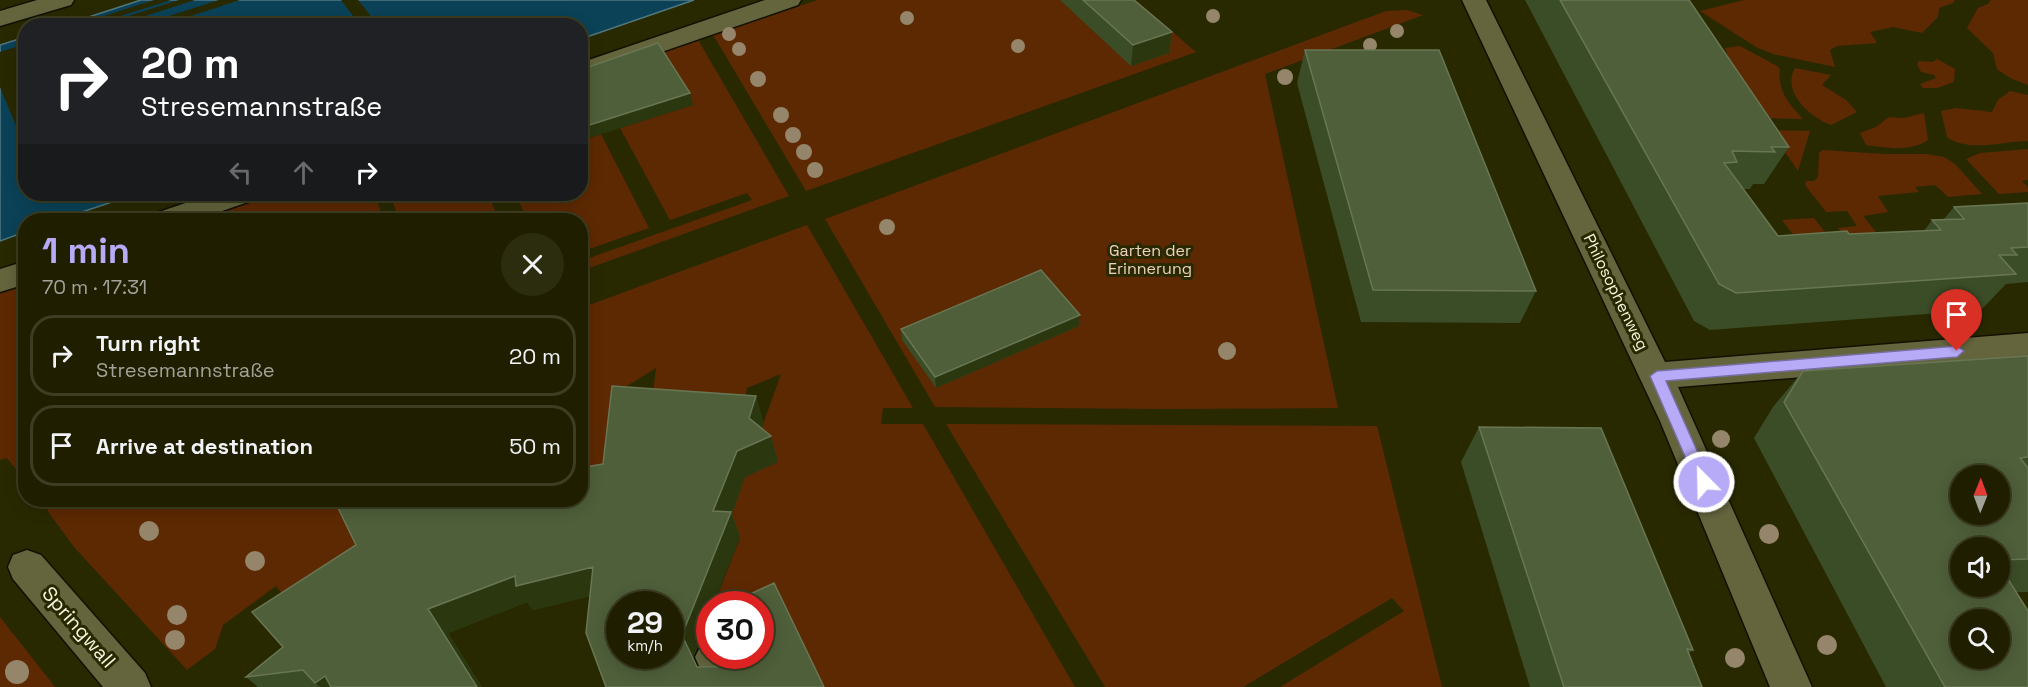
<!DOCTYPE html>
<meta charset="utf-8">
<style>
:root{--surface:#1f1f00;--page:#2c2c0f;--text:#f1f3f6;--muted:#a1a299;--line:#3c3d22;--accent:#b7abf8}
body{margin:0;font-family:"Space Grotesk",sans-serif;background:var(--page);color:var(--text);height:100vh;display:flex;flex-direction:column;font-size:22px;white-space:nowrap}
*{box-sizing:border-box;margin:0}
p{font-size:20px;color:var(--muted)}
.icon{flex:none;width:33px;height:33px;fill:none;stroke:currentColor;stroke-width:2;stroke-linecap:round;stroke-linejoin:round}
.map{position:relative;flex:1;overflow:hidden}
.sheet{position:absolute;left:18px;top:213px;width:570px;height:294px;display:flex;flex-direction:column;background:var(--surface);border-radius:24px;box-shadow:0 3px 15px #0003,0 0 0 2px var(--line)}
.sheet>*{flex:none}
.top-card{position:absolute;left:18px;top:18px;width:570px;height:183px;border-radius:24px;box-shadow:0 3px 15px #0003,0 0 0 2px var(--line);background:#202124;color:#fff;overflow:hidden}
.needle{width:39px;rotate:1deg}
.tools{position:absolute;left:1950px;top:465px;display:grid;gap:12px}
.tools a{display:grid;place-items:center;width:60px;height:60px;border-radius:50%;background:var(--surface);box-shadow:0 3px 15px #0003,0 0 0 2px var(--line);font-size:30px}
.speed{position:absolute;left:606px;top:591px;display:flex;gap:12px;font-size:30px;font-weight:700;text-align:center}
.speed>*{display:grid;place-content:center;width:78px;height:78px;border-radius:50%;background:var(--surface);box-shadow:0 3px 15px #0003,0 0 0 2px var(--line);line-height:1}
.speed small{font-size:15px;font-weight:400}
.speed .limit{border:9px solid #d22;background:#fff;color:#111}
.pin{position:absolute;display:grid;place-items:center;width:51px;height:51px;color:#fff;margin:-62px -26px;border-radius:50% 50% 50% 0;rotate:-45deg;box-shadow:0 0 6px #0007}
.pin .icon{rotate:45deg}
.me{position:absolute;width:66px;margin:-33px;rotate:337deg;stroke-linejoin:round;filter:drop-shadow(0 0 4px #0008)}
.turn{display:flex;align-items:center;gap:21px;height:126px;padding:0 24px;font-size:27px}
.turn .icon{width:78px;height:78px;stroke-width:2.5}
.turn b{display:block;font-size:42px;line-height:51px}
.lanes{display:flex;align-items:center;height:57px;padding:0 24px;background:#0003;justify-content:center;gap:30px;direction:ltr}
.lanes .off{opacity:.35}
.round{display:grid;place-items:center;flex:none;width:63px;height:63px;border-radius:32px;background:var(--page)}
.headline{display:flex;align-items:center;justify-content:space-between;height:102px;padding:0 24px}
h1{font-size:36px;font-weight:700;line-height:45px;color:var(--accent)}
ul{padding:0;list-style:none}
li{display:flex;align-items:center;gap:18px;height:81px;margin:0 12px 9px;padding:0 12px;border:3px solid var(--line);border-radius:24px}
li div{flex:1}
li b{display:block;font-size:22px}
li em{font-style:normal}
.map>svg:first-child{display:block}
.green{fill:#5d2902}
.water{fill:#0b4258;stroke:#517880;stroke-width:1.5}
.pier{fill:#292900}
.lines{fill:none;stroke-linecap:round;stroke-linejoin:round}
.minor-casing{stroke:#110;stroke-width:3}
.minor{fill:#64653d;fill-rule:evenodd}
.tree{fill:#95856a}
.wall{fill:#3b4d27;fill-rule:evenodd}
.shaded-wall{fill:#2b370f}
.building{fill:#4f5f3a;stroke:#687654;stroke-width:1.5;fill-rule:evenodd}
.route{fill:#b7abf8;stroke:#776fa1;stroke-width:1.5}
.labels{text-anchor:middle;dominant-baseline:central;stroke-width:6;stroke-linejoin:round;paint-order:stroke}
.park-label{font-size:16px;fill:#eed1c1;stroke:#292900}
.street-label{font-size:16px;fill:#f3f5de;stroke:#292900}
.near-street-label{font-size:20px;fill:#f3f5de;stroke:#292900}
</style>
<div class="map">
<svg width="2028" height="687" viewBox="0 0 2028 687">
<rect width="100%" height="100%" fill="#292900"/>
<path class="green" d="M 818,0 L 1132,0 L 1138,2 L 1196,52 L 806,191 L 712,33 Z
M 1744,0 L 1955,0 L 1953,3 L 1939,8 L 1938,17 L 1922,33 L 1893,27 L 1870,32 L 1877,43 L 1837,46 L 1830,50 L 1835,67 L 1773,54 L 1756,47 L 1700,11 Z
M 1991,0 L 2028,0 L 2028,85 L 2010,78 L 1997,69 L 1993,53 L 1967,28 L 1978,8 L 1988,4 Z
M 1407,10 L 1423,15 L 1265,74 L 1338,408 L 1162,409 L 935,407 L 825,219 L 1386,11 Z
M 697,38 L 789,196 L 581,271 L 581,261 L 752,200 L 747,193 L 670,220 L 620,128 L 693,105 L 658,53 Z
M 1713,41 L 1728,56 L 1725,48 L 1740,46 L 1777,66 L 1780,69 C 1777,91 1790,105 1803,119 L 1761,118 Z
M 1937,59 L 1955,69 L 1954,82 L 1937,88 L 1923,88 L 1920,84 L 1936,78 L 1934,75 L 1921,72 L 1917,64 L 1919,61 L 1933,62 Z
M 1795,68 L 1831,75 L 1822,85 L 1846,100 L 1857,112 L 1831,125 C 1811,118 1781,92 1795,68 Z
M 2010,91 L 2028,95 L 2028,141 C 2003,141 1969,153 1947,137 L 1941,111 L 1956,108 L 1992,112 L 1998,100 Z
M 1924,113 L 1928,140 C 1910,152 1886,148 1866,145 L 1860,133 L 1876,127 L 1889,117 L 1904,118 Z
M 1770,130 L 1810,131 L 1798,171 Z
M 601,134 L 649,228 L 581,252 L 580,220 L 527,220 L 516,194 L 580,194 L 581,141 Z
M 2028,149 L 2028,180 L 2022,181 L 2028,187 L 2028,192 L 1999,194 L 1966,159 L 1980,153 Z
M 1822,150 L 1884,154 L 1927,154 L 1944,157 L 1955,164 L 1982,194 L 1948,197 L 1935,185 L 1915,187 L 1919,192 L 1878,196 L 1888,212 L 1863,216 L 1898,259 L 1868,266 L 1838,228 L 1857,226 L 1847,211 L 1826,212 L 1805,185 L 1806,181 L 1814,181 L 1818,177 L 1819,153 Z
M 264,194 L 375,194 L 383,220 L 189,220 Z
M 420,194 L 488,194 L 499,220 L 399,220 L 393,202 Z
M 1814,218 L 1853,267 L 1819,268 L 1782,220 Z
M 807,225 L 913,408 L 883,408 L 881,424 L 923,424 L 1075,687 L 820,687 L 760,604 L 710,604 L 709,640 L 690,637 L 696,616 L 719,592 L 740,538 L 723,536 L 745,477 L 778,462 L 756,444 L 781,374 L 747,388 L 738,427 L 646,449 L 656,368 L 627,386 L 616,490 L 581,497 L 581,308 Z
M 25,280 L 25,476 L 23,478 L 7,458 L 0,460 L 0,289 Z
M 946,424 L 1377,426 L 1442,687 L 1280,687 L 1404,611 L 1392,598 L 1243,687 L 1105,687 Z
M 65,500 L 419,500 L 397,611 L 303,619 L 276,586 L 223,625 L 215,649 L 187,670 L 74,547 L 47,510 Z
M 0,617 L 55,687 L 0,687 Z"/>
<path class="water" d="M 141,0 L 694,0 L 581,39 L 580,26 L 61,26 Z
M 25,37 L 26,194 L 136,194 L 58,220 L 26,220 L 25,232 L 0,241 L 0,45 Z"/>
<path class="pier" d="M 154,0 L 171,0 L 92,25 L 76,25 Z
M 179,0 L 195,0 L 117,25 L 100,25 Z
M 219,0 L 240,0 L 163,25 L 141,25 Z
M 341,0 L 358,0 L 378,25 L 360,25 Z
M 19,46 L 21,51 L 26,50 L 24,56 L 25,131 L 19,133 L 0,87 L 0,52 Z"/>
<g class="lines">
<g class="minor-casing">
<path id="minor" d="M 37,0 L 74,0 L 71,5 L 0,26 L 0,11 Z
M 765,0 L 801,0 L 798,5 L 580,80 L 580,63 Z
M 1462,0 L 1486,0 L 1665,362 L 2028,333 L 2028,359 L 1678,387 L 1812,687 L 1770,687 L 1660,421 Z
M 212,194 L 256,194 L 251,201 L 196,220 L 152,220 L 156,213 Z
M 26,261 L 26,284 L 0,292 L 0,269 Z
M 27,550 L 41,555 L 145,673 L 151,687 L 103,687 L 13,579 L 8,567 L 13,555 Z
M 710,640 L 710,656 L 736,656 L 750,687 L 708,687 L 695,657 L 702,643 Z"/>
</g>
<use href="#minor" class="minor"/>
</g>
<g class="tree">
<circle cx="1213" cy="16" r="7"/>
<circle cx="907" cy="18" r="7"/>
<circle cx="1397" cy="31" r="7"/>
<circle cx="729" cy="34" r="7"/>
<circle cx="1370" cy="45" r="7"/>
<circle cx="1018" cy="46" r="7"/>
<circle cx="739" cy="49" r="7"/>
<circle cx="1285" cy="77" r="8"/>
<circle cx="758" cy="79" r="8"/>
<circle cx="781" cy="115" r="8"/>
<circle cx="793" cy="135" r="8"/>
<circle cx="804" cy="152" r="8"/>
<circle cx="815" cy="170" r="8"/>
<circle cx="887" cy="227" r="8"/>
<circle cx="1227" cy="351" r="9"/>
<circle cx="1721" cy="439" r="9"/>
<circle cx="149" cy="531" r="10"/>
<circle cx="1769" cy="534" r="10"/>
<circle cx="255" cy="561" r="10"/>
<circle cx="177" cy="615" r="10"/>
<circle cx="175" cy="640" r="10"/>
<circle cx="1827" cy="645" r="10"/>
<circle cx="1735" cy="658" r="10"/>
<circle cx="17" cy="672" r="12"/>
</g>
<path class="wall" d="M 1060,0 L 1134,0 L 1172,32 L 1169,53 L 1131,66 Z
M 1525,0 L 1689,0 L 1789,147 L 1764,184 L 1753,184 L 1750,189 L 1743,189 L 1778,236 L 1924,231 L 1932,220 L 1943,220 L 1954,207 L 2028,203 L 2028,282 L 2006,284 L 1981,310 L 1710,330 L 1694,321 Z
M 1305,50 L 1536,291 L 1520,323 L 1361,322 L 1297,83 Z
M 1080,315 L 1079,326 L 936,388 L 902,340 L 901,329 Z
M 2028,356 L 2028,592 L 2016,592 L 2028,687 L 1886,687 L 1754,438 L 1773,407 L 1803,371 ZM 2000,548 L 2000,586 L 1960,586 Z
M 764,423 L 762,428 L 771,436 L 778,462 L 745,477 L 732,514 L 740,537 L 710,604 L 710,648 L 703,633 L 693,658 L 697,667 L 824,687 L 606,687 L 590,596 L 533,610 L 527,602 L 448,633 L 482,687 L 258,687 L 246,677 L 283,647 L 580,500 L 603,464 Z
M 1479,427 L 1693,650 L 1688,654 L 1702,687 L 1530,687 L 1461,462 Z"/>
<path class="shaded-wall" d="M 1172,32 L 1169,53 L 1131,66 L 1133,45 Z
M 690,93 L 693,105 L 580,141 L 580,128 Z
M 388,194 L 421,194 L 393,202 Z
M 1080,315 L 1079,326 L 936,388 L 935,377 Z
M 756,396 L 764,423 L 757,442 L 771,436 L 778,462 L 745,477 L 732,514 L 740,537 L 714,604 L 710,604 L 710,615 L 702,630 L 703,633 L 693,658 L 682,635 L 713,511 Z
M 593,567 L 607,592 L 533,610 L 527,602 L 448,633 L 482,687 L 477,687 L 428,609 L 515,576 Z
M 325,676 L 337,687 L 320,687 L 315,683 Z"/>
<path class="building" d="M 1083,0 L 1134,0 L 1172,32 L 1133,45 Z
M 1560,0 L 1689,0 L 1789,147 L 1771,147 L 1775,152 L 1732,151 L 1737,162 L 1724,163 L 1778,236 L 1847,231 L 1849,234 L 1941,230 L 1932,220 L 1964,219 L 1954,207 L 2028,203 L 2028,247 L 2011,248 L 2017,255 L 1999,255 L 2016,274 L 1736,293 L 1719,284 Z
M 658,43 L 690,93 L 580,128 L 580,70 Z
M 1305,50 L 1439,50 L 1536,291 L 1373,290 Z
M 1041,270 L 1080,315 L 935,377 L 901,329 Z
M 2028,356 L 2028,457 L 2020,458 L 2028,468 L 2028,559 L 2000,560 L 2000,548 L 1960,548 L 1960,586 L 2000,586 L 2000,566 L 2028,611 L 2028,687 L 1945,687 L 1784,402 L 1803,371 ZM 1960,476 L 2000,476 L 2000,514 L 1960,514 ZM 1960,620 L 2000,620 L 2000,658 L 1960,658 Z
M 612,386 L 756,396 L 749,418 L 771,436 L 737,451 L 713,511 L 731,512 L 682,635 L 697,667 L 742,666 L 738,656 L 760,656 L 760,604 L 729,604 L 774,583 L 824,687 L 606,687 L 586,633 L 593,567 L 516,586 L 515,576 L 428,609 L 477,687 L 331,687 L 325,676 L 315,683 L 303,670 L 246,677 L 283,647 L 252,612 L 356,545 L 338,508 L 355,500 L 580,500 L 580,468 L 603,464 ZM 620,604 L 670,604 L 670,656 L 620,656 Z
M 1479,427 L 1601,428 L 1693,650 L 1687,649 L 1702,687 L 1564,687 Z
M 710,614 L 710,631 L 702,630 L 702,618 Z"/>
<path class="route" d="M 1957,346 L 1964,351 L 1957,357 L 1666,381 L 1711,482 L 1709,487 L 1704,488 L 1698,487 L 1696,482 L 1650,376 L 1657,371 Z"/>
<g class="labels">
<g class="park-label">
<text x="1150" y="250">Garten der<tspan x="1150" dy="18">Erinnerung</tspan></text>
</g>
<g class="street-label">
<text transform="translate(1616 292) rotate(64)">Philosophenweg</text>
</g>
<g class="near-street-label">
<text transform="translate(79 627) rotate(49)">Springwall</text>
</g>
</g>
</svg>
<div class="tools">
<a><svg class="needle" viewBox="-14 -14 28 28"><path d="M0-13l5 13h-10z" fill="#e53935"/><path d="M0 13l5-13h-10z" fill="#a1a299"/></svg></a>
<a><svg class="icon" aria-label="sound" viewBox="0 0 24 24"><path d="M4 9h4l5-4v14l-5-4H4zM17 9q2 3 0 6"/></svg></a>
<a><svg class="icon" aria-label="search" viewBox="0 0 24 24"><circle cx="10" cy="10" r="6"/><path d="M15 15l6 6"/></svg></a>
</div>
<div class="speed"><div>29<small>km/h</small></div><div class="limit">30</div></div>
<div class="pin" style="left:1957px;top:351px;background:#d93025"><svg class="icon" aria-label="arrive" viewBox="0 0 24 24"><path d="M6 21V4h12l-3 4 3 4H6"/></svg></div>
<svg class="me" style="left:1704px;top:482px" viewBox="-20 -20 40 40"><circle r="17" fill="#b7abf8" stroke="#fff" stroke-width="3"/><path d="M0-11L8 9 0 5-8 9z" fill="#fff"/></svg>
<div class="top-card">
<div class="turn"><svg class="icon" aria-label="right" viewBox="0 0 24 24"><path d="M7 20v-9h11M14 6l5 5-5 5"/></svg><div><b>20 m</b>Stresemannstraße</div></div>
<div class="lanes"><svg class="icon off" aria-label="left" viewBox="0 0 24 24"><path d="M17 20v-9H6M10 6l-5 5 5 5"/></svg><svg class="icon off" aria-label="ahead" viewBox="0 0 24 24"><path d="M12 20V5M6 11l6-6 6 6"/></svg><svg class="icon" aria-label="right" viewBox="0 0 24 24"><path d="M7 20v-9h11M14 6l5 5-5 5"/></svg></div>
</div>
<section class="sheet">
<div class="headline"><div><h1>1 min</h1><p>70 m · 17:31</p></div><a class="round"><svg class="icon" aria-label="close" viewBox="0 0 24 24"><path d="M6 6l12 12M18 6L6 18"/></svg></a></div>
<ul>
<li><svg class="icon" aria-label="right" viewBox="0 0 24 24"><path d="M7 20v-9h11M14 6l5 5-5 5"/></svg><div><b>Turn right</b><p>Stresemannstraße</p></div><em>20 m</em></li>
<li><svg class="icon" aria-label="arrive" viewBox="0 0 24 24"><path d="M6 21V4h12l-3 4 3 4H6"/></svg><div><b>Arrive at destination</b></div><em>50 m</em></li>
</ul>
</section>
</div>
